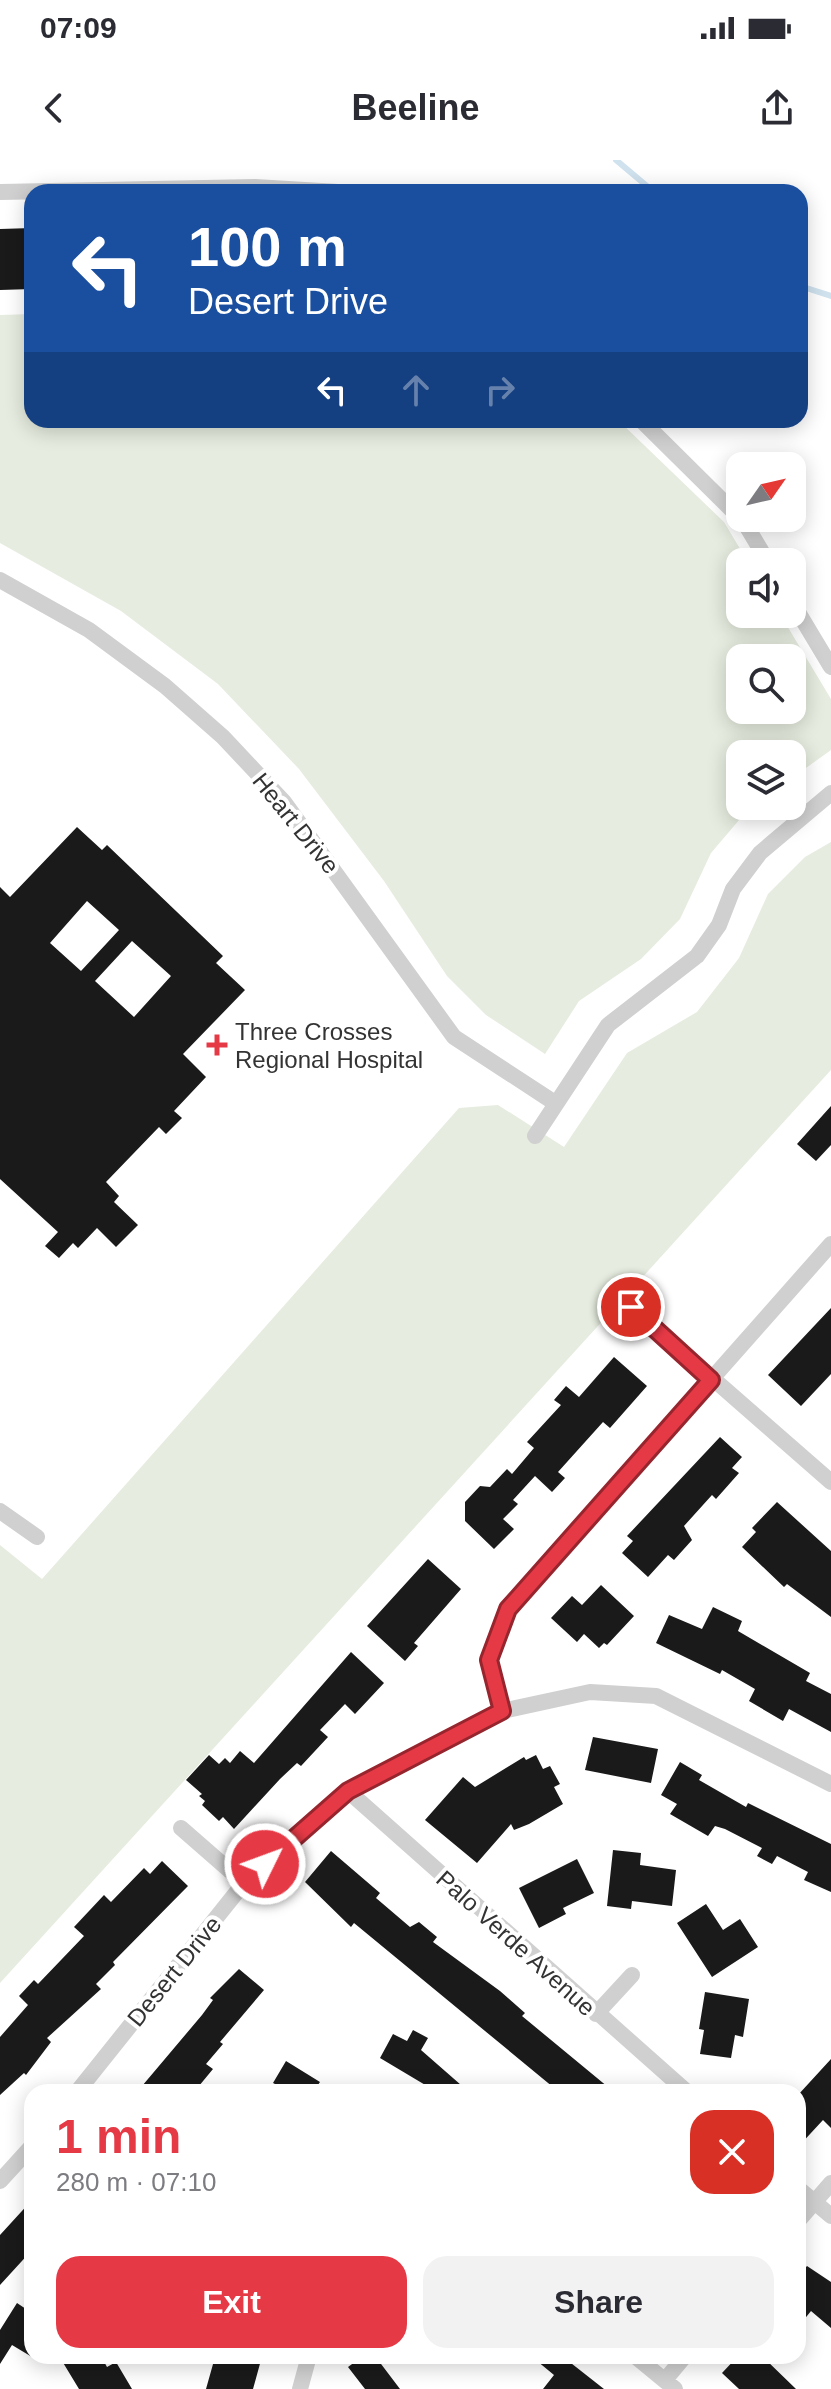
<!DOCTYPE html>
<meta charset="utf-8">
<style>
:root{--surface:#fff;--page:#f2f2f3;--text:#2b2b33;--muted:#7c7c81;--accent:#e63946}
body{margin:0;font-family:Arial,sans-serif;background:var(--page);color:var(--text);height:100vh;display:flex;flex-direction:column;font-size:30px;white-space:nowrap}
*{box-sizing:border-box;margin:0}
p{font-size:26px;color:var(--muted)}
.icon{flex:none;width:44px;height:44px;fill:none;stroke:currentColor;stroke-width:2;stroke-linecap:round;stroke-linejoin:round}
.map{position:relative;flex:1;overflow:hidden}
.drawer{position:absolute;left:24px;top:1924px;width:782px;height:280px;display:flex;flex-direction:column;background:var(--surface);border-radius:24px;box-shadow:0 4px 20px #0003}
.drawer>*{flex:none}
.hud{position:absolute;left:24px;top:24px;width:784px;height:244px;border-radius:24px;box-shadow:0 4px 20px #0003;background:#1a4fa0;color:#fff;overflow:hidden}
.needle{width:52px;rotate:56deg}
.buttons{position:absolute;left:726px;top:292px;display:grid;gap:16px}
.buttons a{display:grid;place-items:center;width:80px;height:80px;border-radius:16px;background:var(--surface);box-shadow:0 4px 20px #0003;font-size:40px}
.pin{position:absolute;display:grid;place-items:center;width:68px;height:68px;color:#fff;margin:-34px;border:4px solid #fff;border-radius:50%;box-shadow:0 2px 8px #0007}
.me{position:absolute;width:88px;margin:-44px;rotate:48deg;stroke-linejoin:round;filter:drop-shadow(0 0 6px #0008)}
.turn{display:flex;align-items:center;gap:28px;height:168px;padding:0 32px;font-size:36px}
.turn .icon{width:104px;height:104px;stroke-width:2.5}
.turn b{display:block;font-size:56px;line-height:68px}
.lanes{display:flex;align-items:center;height:76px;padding:0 32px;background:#0003;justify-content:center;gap:40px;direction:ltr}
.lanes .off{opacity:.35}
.round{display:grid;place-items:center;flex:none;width:84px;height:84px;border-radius:24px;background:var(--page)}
.headline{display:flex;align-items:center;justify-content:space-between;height:136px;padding:0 32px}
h1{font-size:48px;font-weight:700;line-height:60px;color:var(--accent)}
.cta{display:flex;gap:16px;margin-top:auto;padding:16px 32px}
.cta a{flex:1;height:92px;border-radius:24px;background:var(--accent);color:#fff;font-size:32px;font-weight:700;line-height:92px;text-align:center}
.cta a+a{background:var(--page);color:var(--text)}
.status{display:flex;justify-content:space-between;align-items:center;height:56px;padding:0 40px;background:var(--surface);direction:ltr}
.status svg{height:22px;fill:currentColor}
header{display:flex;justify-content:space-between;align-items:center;height:104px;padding:0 32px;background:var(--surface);font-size:36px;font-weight:700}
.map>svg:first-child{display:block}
.green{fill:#e6ecdf;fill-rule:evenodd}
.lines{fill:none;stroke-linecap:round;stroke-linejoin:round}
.stream{stroke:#cfe2ee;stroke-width:6}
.building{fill:#1a1a1a;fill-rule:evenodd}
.street{stroke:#d0d0d0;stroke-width:16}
.route-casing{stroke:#96252e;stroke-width:20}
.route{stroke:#e63946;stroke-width:14}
.poi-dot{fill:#e63946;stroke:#fff;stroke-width:3}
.labels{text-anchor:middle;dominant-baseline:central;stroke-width:8;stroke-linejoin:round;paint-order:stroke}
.street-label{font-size:24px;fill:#333;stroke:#fff}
.poi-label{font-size:24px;fill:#333;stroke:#fff;text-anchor:start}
</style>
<div class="status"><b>07:09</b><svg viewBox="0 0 49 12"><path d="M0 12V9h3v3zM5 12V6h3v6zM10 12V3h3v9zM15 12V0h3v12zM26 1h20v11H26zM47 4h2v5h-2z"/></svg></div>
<header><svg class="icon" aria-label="back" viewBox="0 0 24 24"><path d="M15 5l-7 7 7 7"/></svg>Beeline<svg class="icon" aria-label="share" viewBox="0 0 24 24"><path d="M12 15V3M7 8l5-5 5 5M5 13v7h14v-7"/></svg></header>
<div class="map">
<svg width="831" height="2229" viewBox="0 0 831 2229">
<rect width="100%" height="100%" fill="#fff"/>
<path class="green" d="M 32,154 L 32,260 L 471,260 L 473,263 L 477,260 L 618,260 L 724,362 L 748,402 L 740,402 L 740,454 L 780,454 L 831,539 L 831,590 L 792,618 L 792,594 L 740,594 L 740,646 L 751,646 L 711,693 L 680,759 L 641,799 L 579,841 L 545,894 L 486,855 L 447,816 L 384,721 L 299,609 L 218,524 L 121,451 L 0,383 L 0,155 ZM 740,498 L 792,498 L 792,550 L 740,550 Z
M 831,682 L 831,910 L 0,1823 L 0,1385 L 42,1419 L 459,948 L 498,945 L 564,987 L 627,893 L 697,852 L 739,798 L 768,734 L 805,697 Z"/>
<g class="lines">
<path class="stream" d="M 616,0 L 654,32
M 800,126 L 831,136"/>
</g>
<path class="building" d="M 32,68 L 32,129 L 0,130 L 0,69 Z
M 77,667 L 102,690 L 107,685 L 223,796 L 216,803 L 245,830 L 183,894 L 206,917 L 174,951 L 182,958 L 166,974 L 159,967 L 106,1022 L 119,1036 L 114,1042 L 138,1065 L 116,1087 L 97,1068 L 78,1088 L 73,1083 L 59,1098 L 45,1086 L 58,1072 L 0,1019 L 0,727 L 10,737 ZM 87,741 L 119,770 L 81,811 L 50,783 ZM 132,781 L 171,816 L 134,857 L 95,821 Z
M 831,946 L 831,985 L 816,1001 L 797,984 Z
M 831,1148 L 831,1214 L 801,1246 L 768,1215 Z
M 614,1197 L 647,1226 L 610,1268 L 603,1262 L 558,1312 L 565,1318 L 552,1332 L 535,1316 L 513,1340 L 518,1344 L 503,1359 L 514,1369 L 494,1389 L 465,1361 L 465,1342 L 480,1326 L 490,1327 L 507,1309 L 512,1314 L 534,1288 L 527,1282 L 561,1245 L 554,1240 L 566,1226 L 579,1237 Z
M 720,1277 L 742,1297 L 732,1308 L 739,1313 L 716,1339 L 712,1335 L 684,1366 L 692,1380 L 674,1400 L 668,1395 L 648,1417 L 622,1393 L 633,1381 L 627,1376 Z
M 777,1342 L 831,1391 L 831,1457 L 787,1424 L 784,1427 L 742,1387 L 756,1372 L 752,1368 Z
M 428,1399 L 461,1429 L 414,1483 L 418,1486 L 405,1501 L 367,1466 Z
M 601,1425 L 634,1456 L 607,1485 L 604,1483 L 599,1488 L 584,1474 L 577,1482 L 551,1458 L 572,1436 L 582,1445 Z
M 713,1447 L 742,1461 L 738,1471 L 810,1513 L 806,1521 L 831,1534 L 831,1572 L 789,1549 L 783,1561 L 749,1541 L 755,1529 L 722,1510 L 720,1514 L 656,1483 L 669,1455 L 702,1469 Z
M 351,1492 L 384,1523 L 355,1554 L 345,1544 L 320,1570 L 328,1577 L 301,1606 L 297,1603 L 280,1619 L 234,1669 L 223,1657 L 219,1661 L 202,1645 L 205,1641 L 199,1636 L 202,1634 L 186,1620 L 209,1595 L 219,1604 L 225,1598 L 230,1603 L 240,1591 L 254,1603 Z
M 593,1577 L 658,1589 L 651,1623 L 585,1610 Z
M 536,1595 L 543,1609 L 550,1606 L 560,1624 L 554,1627 L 563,1644 L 529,1664 L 514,1670 L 511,1664 L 477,1703 L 425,1660 L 463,1617 L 475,1627 L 524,1597 L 526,1600 Z
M 680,1602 L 702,1615 L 699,1620 L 746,1647 L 748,1643 L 831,1684 L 831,1732 L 804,1720 L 808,1712 L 777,1696 L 772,1704 L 757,1696 L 762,1688 L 725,1669 L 715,1666 L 708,1676 L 670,1654 L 677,1644 L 661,1635 Z
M 613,1690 L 641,1693 L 640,1705 L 676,1710 L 672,1746 L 632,1741 L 631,1749 L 607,1746 Z
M 331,1691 L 380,1733 L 376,1738 L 410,1767 L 419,1762 L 437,1777 L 433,1782 L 500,1831 L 525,1853 L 522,1856 L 614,1932 L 559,1932 L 354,1763 L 351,1767 L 305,1722 Z
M 577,1699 L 594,1733 L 563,1748 L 566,1754 L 539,1768 L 519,1728 Z
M 162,1701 L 188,1726 L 113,1802 L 115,1805 L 96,1824 L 101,1829 L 47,1878 L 51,1882 L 26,1915 L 24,1913 L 0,1935 L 0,1877 L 28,1845 L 19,1836 L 34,1820 L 38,1824 L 84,1776 L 74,1767 L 104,1735 L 111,1742 L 144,1708 L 150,1714 Z
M 706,1744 L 723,1770 L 740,1759 L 758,1787 L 712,1817 L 677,1763 Z
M 239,1809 L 264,1830 L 220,1882 L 223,1884 L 206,1904 L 213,1909 L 194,1932 L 137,1932 L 202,1855 L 213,1840 L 210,1838 Z
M 705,1832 L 749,1839 L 743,1877 L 735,1875 L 731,1898 L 700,1894 L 704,1870 L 699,1869 Z
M 413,1870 L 428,1878 L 421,1890 L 469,1932 L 437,1932 L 380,1898 L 393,1874 L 407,1881 Z
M 831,1899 L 831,1968 L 823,1960 L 798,1987 L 798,1935 Z
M 286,1901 L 320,1922 L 313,1932 L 275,1932 L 279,1926 L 273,1923 Z
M 32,2040 L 32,2090 L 0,2125 L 0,2075 Z
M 807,2106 L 831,2122 L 831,2168 L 811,2151 L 798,2167 L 798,2116 Z
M 17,2143 L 32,2153 L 32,2197 L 12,2185 L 0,2204 L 0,2170 Z
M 59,2196 L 101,2196 L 107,2207 L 116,2202 L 132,2229 L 79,2229 Z
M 236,2196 L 261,2200 L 253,2229 L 206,2229 L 215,2197 L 234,2202 Z
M 363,2196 L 375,2196 L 400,2229 L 365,2229 L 348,2207 Z
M 531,2196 L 562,2196 L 604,2229 L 543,2229 L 554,2215 Z
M 738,2196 L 762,2196 L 796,2229 L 739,2229 L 722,2213 Z"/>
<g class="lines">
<path class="street" d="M 0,32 L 255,27 L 338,32
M 641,260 L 744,362 L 768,402
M 0,420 L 89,470 L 165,526 L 223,577 L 284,642 L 454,877 L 555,943
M 792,442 L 831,507
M 535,976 L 608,865 L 697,796 L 719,765 L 733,729 L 760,693 L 831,633
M 631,1147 L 831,1322
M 0,1351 L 37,1377
M 502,1551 L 590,1532 L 656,1536 L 831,1624
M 348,1631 L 687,1932
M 181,1668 L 244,1723
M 596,1854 L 632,1815
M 77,1932 L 244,1723 L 348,1631 L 502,1551 L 489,1500 L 508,1449 L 831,1084
M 0,2021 L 32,1986
M 798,2028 L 831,2056
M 798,2061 L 831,2023
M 635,2196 L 675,2229
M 665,2220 L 685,2196
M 300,2229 L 309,2196"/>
</g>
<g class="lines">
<g class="route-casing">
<path id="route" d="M 265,1704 L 348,1631 L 502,1551 L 489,1500 L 508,1449 L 711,1220 L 631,1147"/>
</g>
<use href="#route" class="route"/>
</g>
<path class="poi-dot" d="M213 873h8v8h8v8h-8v8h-8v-8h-8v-8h8z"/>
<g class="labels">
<g class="street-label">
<text transform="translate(296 663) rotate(51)">Heart Drive</text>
<text transform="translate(516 1783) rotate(42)">Palo Verde Avenue</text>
<text transform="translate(174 1811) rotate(-51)">Desert Drive</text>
</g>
<g class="poi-label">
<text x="235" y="871">Three Crosses<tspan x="235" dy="28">Regional Hospital</tspan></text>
</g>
</g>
</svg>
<div class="buttons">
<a><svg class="needle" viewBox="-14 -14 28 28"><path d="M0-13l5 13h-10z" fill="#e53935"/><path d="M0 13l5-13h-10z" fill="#7c7c81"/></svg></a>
<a><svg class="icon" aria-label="sound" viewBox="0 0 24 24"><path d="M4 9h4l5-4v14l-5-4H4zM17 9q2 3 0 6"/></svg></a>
<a><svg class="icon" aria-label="search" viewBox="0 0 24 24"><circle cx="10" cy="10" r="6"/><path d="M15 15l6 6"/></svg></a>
<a><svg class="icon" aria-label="layers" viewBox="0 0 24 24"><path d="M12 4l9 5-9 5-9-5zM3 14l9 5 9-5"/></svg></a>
</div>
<div class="pin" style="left:631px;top:1147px;background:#d93025"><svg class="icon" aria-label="arrive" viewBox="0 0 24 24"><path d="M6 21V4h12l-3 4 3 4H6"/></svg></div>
<svg class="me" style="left:265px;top:1704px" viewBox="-20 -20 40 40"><circle r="17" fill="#e63946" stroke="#fff" stroke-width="3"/><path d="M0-11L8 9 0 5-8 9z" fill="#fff"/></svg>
<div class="hud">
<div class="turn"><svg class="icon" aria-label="left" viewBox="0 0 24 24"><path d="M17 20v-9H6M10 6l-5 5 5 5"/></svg><div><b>100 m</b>Desert Drive</div></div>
<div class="lanes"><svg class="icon" aria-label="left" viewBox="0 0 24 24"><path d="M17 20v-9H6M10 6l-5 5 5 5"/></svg><svg class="icon off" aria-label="ahead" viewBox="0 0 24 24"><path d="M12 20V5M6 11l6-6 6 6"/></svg><svg class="icon off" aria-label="right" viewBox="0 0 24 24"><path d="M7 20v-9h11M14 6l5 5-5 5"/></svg></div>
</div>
<section class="drawer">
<div class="headline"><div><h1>1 min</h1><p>280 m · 07:10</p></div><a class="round" style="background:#d93025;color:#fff"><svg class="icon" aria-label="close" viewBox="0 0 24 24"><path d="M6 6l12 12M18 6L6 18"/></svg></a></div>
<div class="cta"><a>Exit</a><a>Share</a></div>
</section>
</div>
